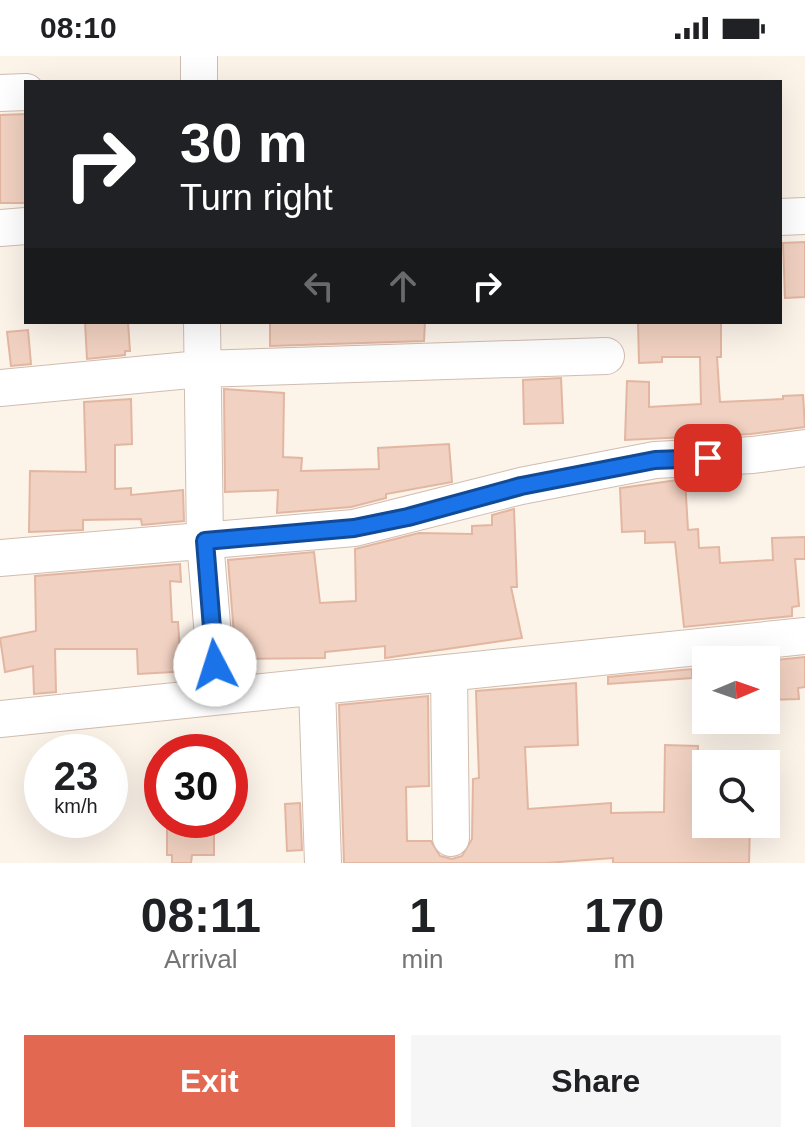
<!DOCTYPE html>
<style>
:root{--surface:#fff;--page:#f6f6f6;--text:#202124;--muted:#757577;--accent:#e26852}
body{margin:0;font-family:Helvetica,sans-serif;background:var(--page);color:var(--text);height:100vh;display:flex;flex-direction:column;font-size:30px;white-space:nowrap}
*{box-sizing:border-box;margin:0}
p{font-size:26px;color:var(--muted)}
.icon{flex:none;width:44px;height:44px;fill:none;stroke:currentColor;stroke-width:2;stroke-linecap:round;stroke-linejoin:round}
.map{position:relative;height:807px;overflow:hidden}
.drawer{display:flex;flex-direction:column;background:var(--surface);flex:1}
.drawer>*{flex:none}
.guide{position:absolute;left:24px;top:24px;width:758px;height:244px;border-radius:0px;box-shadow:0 8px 32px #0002;background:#202124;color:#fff;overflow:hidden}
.needle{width:52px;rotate:88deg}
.buttons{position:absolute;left:692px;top:590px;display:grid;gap:16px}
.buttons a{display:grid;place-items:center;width:88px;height:88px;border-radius:0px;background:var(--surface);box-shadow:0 8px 32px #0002;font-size:40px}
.speed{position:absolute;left:24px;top:678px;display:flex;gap:16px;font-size:40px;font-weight:700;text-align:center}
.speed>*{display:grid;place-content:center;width:104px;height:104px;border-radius:50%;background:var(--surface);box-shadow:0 8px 32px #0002;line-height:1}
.speed small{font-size:20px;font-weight:400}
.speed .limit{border:12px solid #d22;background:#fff;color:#111}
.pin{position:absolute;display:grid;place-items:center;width:68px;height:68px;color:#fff;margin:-34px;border-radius:16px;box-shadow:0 4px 12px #0006}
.me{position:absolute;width:88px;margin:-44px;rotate:355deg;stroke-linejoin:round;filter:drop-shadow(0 0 6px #0008)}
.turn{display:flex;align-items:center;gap:28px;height:168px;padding:0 24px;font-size:36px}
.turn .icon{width:104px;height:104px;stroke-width:2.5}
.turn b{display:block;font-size:56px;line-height:68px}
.lanes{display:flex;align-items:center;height:76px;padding:0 24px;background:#0003;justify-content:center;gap:40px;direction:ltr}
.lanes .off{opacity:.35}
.eta{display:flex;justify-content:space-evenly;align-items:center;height:136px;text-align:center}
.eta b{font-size:48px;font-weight:700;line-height:56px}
.cta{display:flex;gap:16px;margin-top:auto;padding:16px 24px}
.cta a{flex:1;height:92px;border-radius:0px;background:var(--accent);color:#fff;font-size:32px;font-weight:700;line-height:92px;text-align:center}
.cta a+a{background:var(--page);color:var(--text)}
.status{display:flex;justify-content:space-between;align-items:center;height:56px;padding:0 40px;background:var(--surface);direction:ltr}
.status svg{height:22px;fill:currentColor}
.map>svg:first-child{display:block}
.building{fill:#f1d1c1;stroke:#e3b6a2;stroke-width:2}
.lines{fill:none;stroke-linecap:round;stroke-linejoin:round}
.minor-casing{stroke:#d0bdb1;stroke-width:38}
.minor{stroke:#fff;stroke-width:36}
.route-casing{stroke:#114b97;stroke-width:20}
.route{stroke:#1a73e8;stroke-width:14}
</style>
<div class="status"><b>08:10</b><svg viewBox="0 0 49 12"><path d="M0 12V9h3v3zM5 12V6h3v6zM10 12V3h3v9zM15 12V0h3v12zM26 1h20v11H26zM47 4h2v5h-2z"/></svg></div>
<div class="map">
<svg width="805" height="807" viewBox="0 0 805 807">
<rect width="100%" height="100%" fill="#fcf3e9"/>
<path class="building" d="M 26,58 L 25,147 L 0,147 L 0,59 Z
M 805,186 L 805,241 L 785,242 L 783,187 Z
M 85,266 L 128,266 L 130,295 L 125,295 L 125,299 L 87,303 Z
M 270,266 L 425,266 L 424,285 L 270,290 Z
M 638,266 L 721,266 L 721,301 L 717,301 L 720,346 L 783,343 L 783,340 L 803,339 L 805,371 L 751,378 L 625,384 L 627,325 L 649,326 L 649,351 L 701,348 L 700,301 L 662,301 L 662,306 L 639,307 Z
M 28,274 L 31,308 L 11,310 L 7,276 Z
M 561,322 L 563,367 L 524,368 L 523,324 Z
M 224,333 L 284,337 L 283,401 L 302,402 L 301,415 L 379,413 L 378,392 L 449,388 L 452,426 L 386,438 L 386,442 L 351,451 L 277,457 L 278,434 L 225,436 Z
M 131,343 L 132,388 L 115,389 L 115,433 L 131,432 L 131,439 L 183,434 L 184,465 L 142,469 L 141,463 L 83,464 L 83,474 L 29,476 L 30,415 L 86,416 L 84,346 Z
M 685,423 L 688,474 L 698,473 L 699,492 L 719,491 L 720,507 L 773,504 L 772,482 L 805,481 L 805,503 L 795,503 L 799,550 L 792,551 L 792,560 L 684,571 L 675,486 L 645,487 L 645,475 L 622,476 L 620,432 Z
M 514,453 L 517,531 L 511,531 L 522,582 L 385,602 L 385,590 L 325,596 L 325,602 L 236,603 L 228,504 L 314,496 L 320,547 L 356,545 L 355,493 L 419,477 L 472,478 L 472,470 L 492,469 L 492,459 Z
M 180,508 L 181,526 L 170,525 L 172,566 L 178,566 L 180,596 L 190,595 L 191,615 L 138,618 L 137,593 L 55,593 L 56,636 L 34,638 L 33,610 L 5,616 L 0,582 L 36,575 L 35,520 Z
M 805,601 L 805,631 L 798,632 L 799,643 L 766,644 L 766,605 Z
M 692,613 L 692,622 L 608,628 L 608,621 Z
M 576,627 L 578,689 L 525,691 L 528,753 L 611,747 L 611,757 L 664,756 L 665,689 L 698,690 L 697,746 L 706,745 L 706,768 L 750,768 L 749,807 L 613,807 L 613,802 L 546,807 L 344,807 L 339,649 L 428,640 L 429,730 L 406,731 L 407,785 L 431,785 L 440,800 L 452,803 L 462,800 L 472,783 L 473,723 L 479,722 L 476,635 Z
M 300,747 L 302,794 L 287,795 L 285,748 Z
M 167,764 L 214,764 L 214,799 L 192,799 L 191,807 L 172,807 L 172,799 L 167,799 Z"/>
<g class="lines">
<g class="minor-casing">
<path id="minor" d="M 199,26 L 199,0
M 0,37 L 26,36
M 780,161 L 805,160
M 0,172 L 26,170
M 202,266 L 205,485 L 218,640
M 0,332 L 200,313 L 606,300
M 0,502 L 354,472 L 521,430 L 655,404 L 753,399 L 805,392
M 449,617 L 451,782
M 317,632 L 323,807
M 0,663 L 805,580"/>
</g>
<use href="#minor" class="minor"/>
</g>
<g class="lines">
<g class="route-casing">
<path id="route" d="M 215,609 L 205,485 L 354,472 L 408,461 L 521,430 L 655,404 L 708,402"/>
</g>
<use href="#route" class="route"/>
</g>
</svg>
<div class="buttons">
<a><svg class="needle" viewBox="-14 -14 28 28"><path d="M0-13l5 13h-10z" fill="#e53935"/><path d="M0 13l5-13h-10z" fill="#757577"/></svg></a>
<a><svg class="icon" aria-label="search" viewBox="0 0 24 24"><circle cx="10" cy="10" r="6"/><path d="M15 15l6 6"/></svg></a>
</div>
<div class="speed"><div>23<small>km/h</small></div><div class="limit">30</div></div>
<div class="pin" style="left:708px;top:402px;background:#d93025"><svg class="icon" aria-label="arrive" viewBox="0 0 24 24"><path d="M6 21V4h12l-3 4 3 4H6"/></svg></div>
<svg class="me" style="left:215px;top:609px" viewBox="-20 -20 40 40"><circle r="19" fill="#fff"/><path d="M0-13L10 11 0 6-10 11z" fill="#1a73e8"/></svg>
<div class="guide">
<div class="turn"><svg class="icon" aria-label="right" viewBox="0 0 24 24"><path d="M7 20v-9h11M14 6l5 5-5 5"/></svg><div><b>30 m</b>Turn right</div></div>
<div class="lanes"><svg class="icon off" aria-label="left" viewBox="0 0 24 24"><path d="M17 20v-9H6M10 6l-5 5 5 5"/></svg><svg class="icon off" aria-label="ahead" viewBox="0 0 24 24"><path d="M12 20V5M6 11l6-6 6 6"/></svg><svg class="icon" aria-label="right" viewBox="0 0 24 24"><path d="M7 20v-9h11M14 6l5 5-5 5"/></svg></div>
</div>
</div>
<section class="drawer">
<div class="eta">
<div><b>08:11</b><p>Arrival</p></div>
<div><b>1</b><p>min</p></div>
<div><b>170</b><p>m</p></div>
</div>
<div class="cta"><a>Exit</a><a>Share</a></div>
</section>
